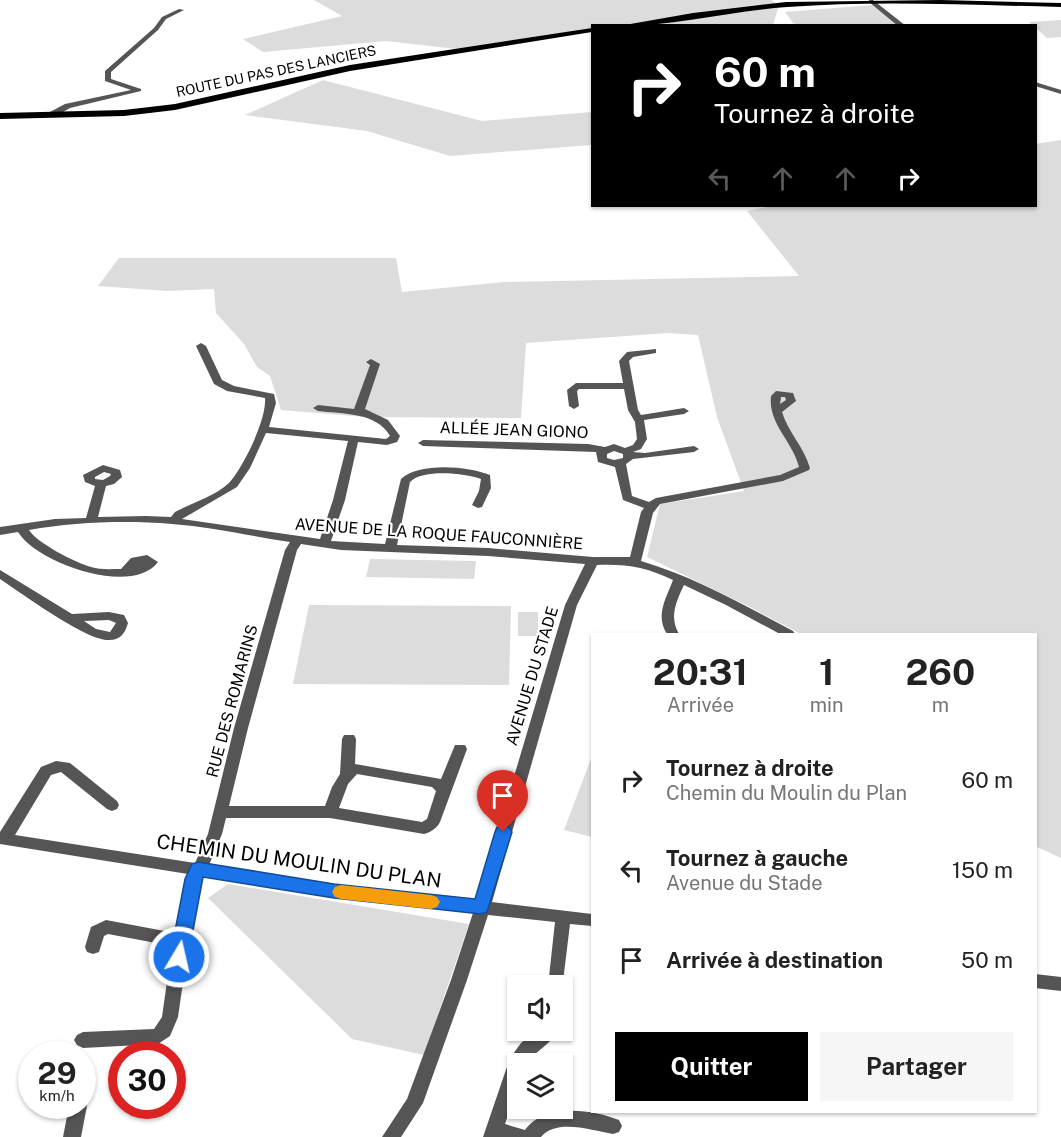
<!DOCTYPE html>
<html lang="fr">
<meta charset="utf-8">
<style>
:root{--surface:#fff;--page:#f6f6f6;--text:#222;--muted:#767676;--accent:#000}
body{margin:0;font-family:"Public Sans",sans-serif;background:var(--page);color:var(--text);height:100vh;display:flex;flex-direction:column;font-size:22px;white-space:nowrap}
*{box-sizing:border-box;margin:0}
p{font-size:20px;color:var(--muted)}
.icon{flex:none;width:33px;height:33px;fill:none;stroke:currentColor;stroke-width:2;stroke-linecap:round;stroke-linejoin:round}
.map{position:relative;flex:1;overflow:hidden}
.panel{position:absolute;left:591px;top:633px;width:446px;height:480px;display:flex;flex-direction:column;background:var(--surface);border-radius:0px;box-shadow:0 2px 4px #0004}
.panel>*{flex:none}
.banner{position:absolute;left:591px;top:24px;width:446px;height:183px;border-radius:0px;box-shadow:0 2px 4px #0004;background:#000;color:#fff;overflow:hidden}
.buttons{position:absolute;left:507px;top:975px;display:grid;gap:12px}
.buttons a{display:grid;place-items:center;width:66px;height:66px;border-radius:0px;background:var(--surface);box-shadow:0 2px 4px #0004;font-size:30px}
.speed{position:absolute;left:18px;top:1041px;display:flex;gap:12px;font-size:30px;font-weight:700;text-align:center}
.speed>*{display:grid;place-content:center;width:78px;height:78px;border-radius:50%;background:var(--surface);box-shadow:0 2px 4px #0004;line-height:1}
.speed small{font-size:15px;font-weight:400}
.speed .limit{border:9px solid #d22;background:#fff;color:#111}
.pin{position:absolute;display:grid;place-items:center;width:51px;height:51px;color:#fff;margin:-62px -26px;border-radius:50% 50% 50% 0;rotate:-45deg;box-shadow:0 0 6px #0007}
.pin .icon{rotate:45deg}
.me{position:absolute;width:66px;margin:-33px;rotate:9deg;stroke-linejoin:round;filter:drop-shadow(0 0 4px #0008)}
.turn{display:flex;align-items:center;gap:21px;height:126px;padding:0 24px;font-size:27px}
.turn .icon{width:78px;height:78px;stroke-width:2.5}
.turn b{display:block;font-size:42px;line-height:51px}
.lanes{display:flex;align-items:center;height:57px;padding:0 24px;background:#0003;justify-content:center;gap:30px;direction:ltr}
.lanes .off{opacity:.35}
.eta{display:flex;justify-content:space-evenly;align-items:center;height:102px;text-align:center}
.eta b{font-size:36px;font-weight:700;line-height:42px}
.button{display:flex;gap:12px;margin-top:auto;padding:12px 24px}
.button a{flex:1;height:69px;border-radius:0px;background:var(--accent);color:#fff;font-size:24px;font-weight:700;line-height:69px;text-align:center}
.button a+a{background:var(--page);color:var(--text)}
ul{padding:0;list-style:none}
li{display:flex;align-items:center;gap:18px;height:90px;padding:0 24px}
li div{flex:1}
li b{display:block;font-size:22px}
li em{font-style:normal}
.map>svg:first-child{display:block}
.green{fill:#dcdcdc}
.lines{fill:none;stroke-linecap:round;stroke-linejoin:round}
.minor{fill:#555;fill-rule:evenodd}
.major{fill:#000;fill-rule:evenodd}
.route{fill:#1a73e8;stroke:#114b97;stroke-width:1.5}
.slow{fill:#f59e0b}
.labels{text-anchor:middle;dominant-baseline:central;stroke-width:4.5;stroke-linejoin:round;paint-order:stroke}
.far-street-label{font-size:14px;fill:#000;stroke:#fff}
.street-label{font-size:16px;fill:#000;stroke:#fff}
.near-street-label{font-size:20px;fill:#000;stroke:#fff}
</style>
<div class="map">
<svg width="1061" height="1137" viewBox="0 0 1061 1137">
<rect width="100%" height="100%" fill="#fff"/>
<path class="green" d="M 314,0 L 771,0 L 779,5 L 773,25 L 592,26 L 592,28 L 456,49 L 386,41 L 263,52 L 243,39 L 342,16 Z
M 872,5 L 901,25 L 799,25 L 793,23 L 785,12 Z
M 1061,20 L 1061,37 L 1047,38 L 1029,22 Z
M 323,80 L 482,121 L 592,112 L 592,145 L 450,156 L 367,131 L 245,115 Z
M 1061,140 L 1061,858 L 1035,846 L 1035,634 L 801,634 L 748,606 L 647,557 L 660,504 L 744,491 L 717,417 L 698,335 L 668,333 L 526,343 L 521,418 L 365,417 L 281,410 L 270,376 L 257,367 L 244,344 L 216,313 L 214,289 L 167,291 L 98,286 L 119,258 L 396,258 L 402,292 L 504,282 L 799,276 L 747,211 L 772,206 L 1035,206 L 1035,144 Z
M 370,559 L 476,561 L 474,579 L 366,577 Z
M 309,605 L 511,606 L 509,685 L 293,684 Z
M 518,612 L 538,612 L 538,636 L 518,636 Z
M 592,756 L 592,837 L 564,830 Z
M 228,884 L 469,924 L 424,1055 L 352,1039 L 208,898 Z"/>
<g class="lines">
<path class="minor" d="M 869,0 L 873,0 L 906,26 L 898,26 L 869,2 Z
M 179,9 L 184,10 L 166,19 L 158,30 L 111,72 L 111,79 L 141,89 L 141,91 L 70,108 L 54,117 L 48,117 L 48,113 L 65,104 L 131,90 L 105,81 L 105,71 L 154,28 L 162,17 Z
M 1035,82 L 1061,90 L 1061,94 L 1035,86 Z
M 201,343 L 206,346 L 222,380 L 234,386 L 274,394 L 276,403 L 269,427 L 386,439 L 390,436 C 377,412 342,414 318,411 L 313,408 L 318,405 L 354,409 L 370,365 L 366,362 L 371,359 L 380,364 L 365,409 L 388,420 L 400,436 L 397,442 L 387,445 L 358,442 L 345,500 L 331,541 L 385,544 L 401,479 C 419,462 468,466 490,475 L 491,488 L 482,507 L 478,508 L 472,505 L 479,491 L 481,479 C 464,473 423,469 410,482 L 397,545 L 488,548 L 593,557 L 630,557 L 641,512 L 644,508 L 623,500 L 615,467 L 598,462 L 596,452 L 423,446 L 418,443 L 423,440 L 588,444 L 605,447 L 614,444 L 625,448 L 633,445 L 637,439 L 635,422 L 628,410 L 624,389 L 579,389 L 577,391 L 579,406 L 574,409 L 569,406 L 567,390 L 576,383 L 623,383 L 619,361 L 627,352 L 656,349 L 656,353 L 633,357 L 629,361 L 638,410 L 641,415 L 684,408 L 689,411 L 684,414 L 644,420 L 647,439 L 641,449 L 633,452 L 645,453 L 694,446 L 699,449 L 694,452 L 633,459 L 626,464 L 632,496 L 649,502 L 656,498 L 780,475 L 799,467 C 792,440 768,424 771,396 L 776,391 L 793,393 L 796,401 L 782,412 C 788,432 804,447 810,468 L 809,470 L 783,481 L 660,504 L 653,513 L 641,561 C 695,577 744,605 793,631 L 795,634 L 780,634 L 726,605 L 684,585 C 676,602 669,617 679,634 L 667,634 C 655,615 666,599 673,580 C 645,567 628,564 597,565 L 577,605 L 492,902 L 592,914 L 592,926 L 570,924 L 562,990 L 562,986 L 548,986 L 555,922 L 488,915 L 467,980 L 423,1103 L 401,1137 L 382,1137 L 407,1099 L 451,980 L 473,913 L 334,897 L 202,876 L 189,941 L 178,1017 L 170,1036 L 158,1044 L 83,1048 L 77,1045 L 74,1040 L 77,1035 L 83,1032 L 154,1029 L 162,1017 L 172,946 L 108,934 L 104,936 L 99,952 L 93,954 L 87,952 L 85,947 L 91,927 L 106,920 L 175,933 L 188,874 L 0,844 L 0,832 L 41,767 L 56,761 L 70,763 L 117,801 L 119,805 L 117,809 L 112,811 L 107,809 L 61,772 L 51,775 L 15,835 L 195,863 L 208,834 L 234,728 L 285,550 L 290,542 C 251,536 211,527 172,524 C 125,520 75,522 29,530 C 37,543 76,563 91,567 C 100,570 111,569 121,569 L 131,558 L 147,555 L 158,562 C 132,597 37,563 18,532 L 0,535 L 0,527 L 55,519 L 86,518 L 95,486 L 85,482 L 83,475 L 103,465 L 120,470 L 122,477 L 114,484 L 106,486 L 98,517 L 146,516 L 171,517 L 175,512 C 192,503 215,496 229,483 C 243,468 267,419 265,398 L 227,391 L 214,384 L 196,346 ZM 781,397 L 785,397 L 786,400 L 780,404 ZM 266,433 L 348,441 L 333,500 L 320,539 L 182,519 L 237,487 L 250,468 ZM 614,451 L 623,454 L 623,458 L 614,460 L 607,458 L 607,454 ZM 104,472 L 111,474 L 110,476 L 103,480 L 95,479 L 95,477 ZM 301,544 L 341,550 L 488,556 L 585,564 L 565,605 L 477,901 L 334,885 L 209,865 L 222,834 L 226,818 L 330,818 L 424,834 C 431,832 437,828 440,822 L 467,749 L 465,745 L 455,745 L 441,779 L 355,764 L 356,739 L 354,735 L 344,735 L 342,739 L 340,774 L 332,787 L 325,806 L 229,806 L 248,728 L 297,550 ZM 357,774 L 432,787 L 436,791 L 427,819 L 422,822 L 339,808 L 348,784 Z
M 0,570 L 72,614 L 109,612 L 124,615 L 128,623 C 125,633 121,640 109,640 C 86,641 23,594 0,579 ZM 109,620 L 116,623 L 110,632 L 96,629 L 84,621 Z
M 1035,974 L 1061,977 L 1061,991 L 1035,988 Z
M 537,1030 L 558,1030 C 553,1043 535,1051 526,1064 L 518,1064 L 518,1086 L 505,1124 L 525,1130 C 544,1103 592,1109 619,1120 L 622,1126 L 619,1132 L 613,1134 C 593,1131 557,1118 541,1137 L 483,1137 L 510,1058 L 521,1043 Z
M 82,1099 L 87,1106 L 81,1137 L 63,1137 L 69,1106 L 82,1106 Z"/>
<path class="major" d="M 941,0 L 1061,3 L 1061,7 C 970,5 878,0 787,7 C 731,11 675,26 619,26 L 693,13 L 786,2 Z
M 592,28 L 592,32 L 350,71 L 175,110 L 124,116 L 0,119 L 0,113 L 124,110 L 175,104 L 350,65 Z"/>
</g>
<path class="route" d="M 503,825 L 509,827 L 512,832 L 487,912 L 481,914 L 334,898 L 203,877 L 188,957 L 186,962 L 179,965 L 173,962 L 170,957 L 185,879 L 192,864 L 198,862 L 334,884 L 475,899 L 495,832 L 497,827 Z"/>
<path class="slow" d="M 341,885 L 431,895 L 437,897 L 440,902 L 437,907 L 431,909 L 341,899 L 335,897 L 332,892 L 335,887 Z"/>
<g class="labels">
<g class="far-street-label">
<text transform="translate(276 71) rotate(-12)">ROUTE DU PAS DES LANCIERS</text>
</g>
<g class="street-label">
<text transform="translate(514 430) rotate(2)">ALLÉE JEAN GIONO</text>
<text transform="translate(439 534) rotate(4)">AVENUE DE LA ROQUE FAUCONNIÈRE</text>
<text transform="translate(532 676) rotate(-73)">AVENUE DU STADE</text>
<text transform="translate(232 701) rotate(-75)">RUE DES ROMARINS</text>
</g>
<g class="near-street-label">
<text transform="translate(299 861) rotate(8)">CHEMIN DU MOULIN DU PLAN</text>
</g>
</g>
</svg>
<div class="buttons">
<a><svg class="icon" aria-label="sound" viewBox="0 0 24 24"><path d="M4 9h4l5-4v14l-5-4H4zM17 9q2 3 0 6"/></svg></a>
<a><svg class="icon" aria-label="layers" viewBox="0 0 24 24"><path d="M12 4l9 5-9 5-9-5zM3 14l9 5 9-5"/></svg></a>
</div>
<div class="speed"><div>29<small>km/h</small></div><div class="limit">30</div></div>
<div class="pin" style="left:503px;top:832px;background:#d93025"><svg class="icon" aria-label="arrive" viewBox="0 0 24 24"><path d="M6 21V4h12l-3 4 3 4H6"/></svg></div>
<svg class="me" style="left:179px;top:957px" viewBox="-20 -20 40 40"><circle r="17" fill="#1a73e8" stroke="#fff" stroke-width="3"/><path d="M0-11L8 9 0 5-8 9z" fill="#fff"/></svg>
<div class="banner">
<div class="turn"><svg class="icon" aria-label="right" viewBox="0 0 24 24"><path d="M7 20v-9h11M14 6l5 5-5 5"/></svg><div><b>60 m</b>Tournez à droite</div></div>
<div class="lanes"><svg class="icon off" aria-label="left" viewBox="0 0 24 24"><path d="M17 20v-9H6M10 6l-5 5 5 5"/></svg><svg class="icon off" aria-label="ahead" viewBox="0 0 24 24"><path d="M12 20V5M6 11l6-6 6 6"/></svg><svg class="icon off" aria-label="ahead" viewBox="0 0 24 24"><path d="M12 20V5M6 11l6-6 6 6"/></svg><svg class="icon" aria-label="right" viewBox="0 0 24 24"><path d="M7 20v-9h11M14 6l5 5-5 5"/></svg></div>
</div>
<section class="panel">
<div class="eta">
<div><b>20:31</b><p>Arrivée</p></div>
<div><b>1</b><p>min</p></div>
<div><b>260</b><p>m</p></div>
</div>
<ul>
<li><svg class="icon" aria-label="right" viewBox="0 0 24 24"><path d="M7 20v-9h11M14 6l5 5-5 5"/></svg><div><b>Tournez à droite</b><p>Chemin du Moulin du Plan</p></div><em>60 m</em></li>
<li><svg class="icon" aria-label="left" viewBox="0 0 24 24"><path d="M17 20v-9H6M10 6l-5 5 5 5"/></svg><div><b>Tournez à gauche</b><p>Avenue du Stade</p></div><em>150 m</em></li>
<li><svg class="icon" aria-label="arrive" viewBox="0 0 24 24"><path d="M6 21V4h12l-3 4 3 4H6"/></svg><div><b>Arrivée à destination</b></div><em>50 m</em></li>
</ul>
<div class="button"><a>Quitter</a><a>Partager</a></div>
</section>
</div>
